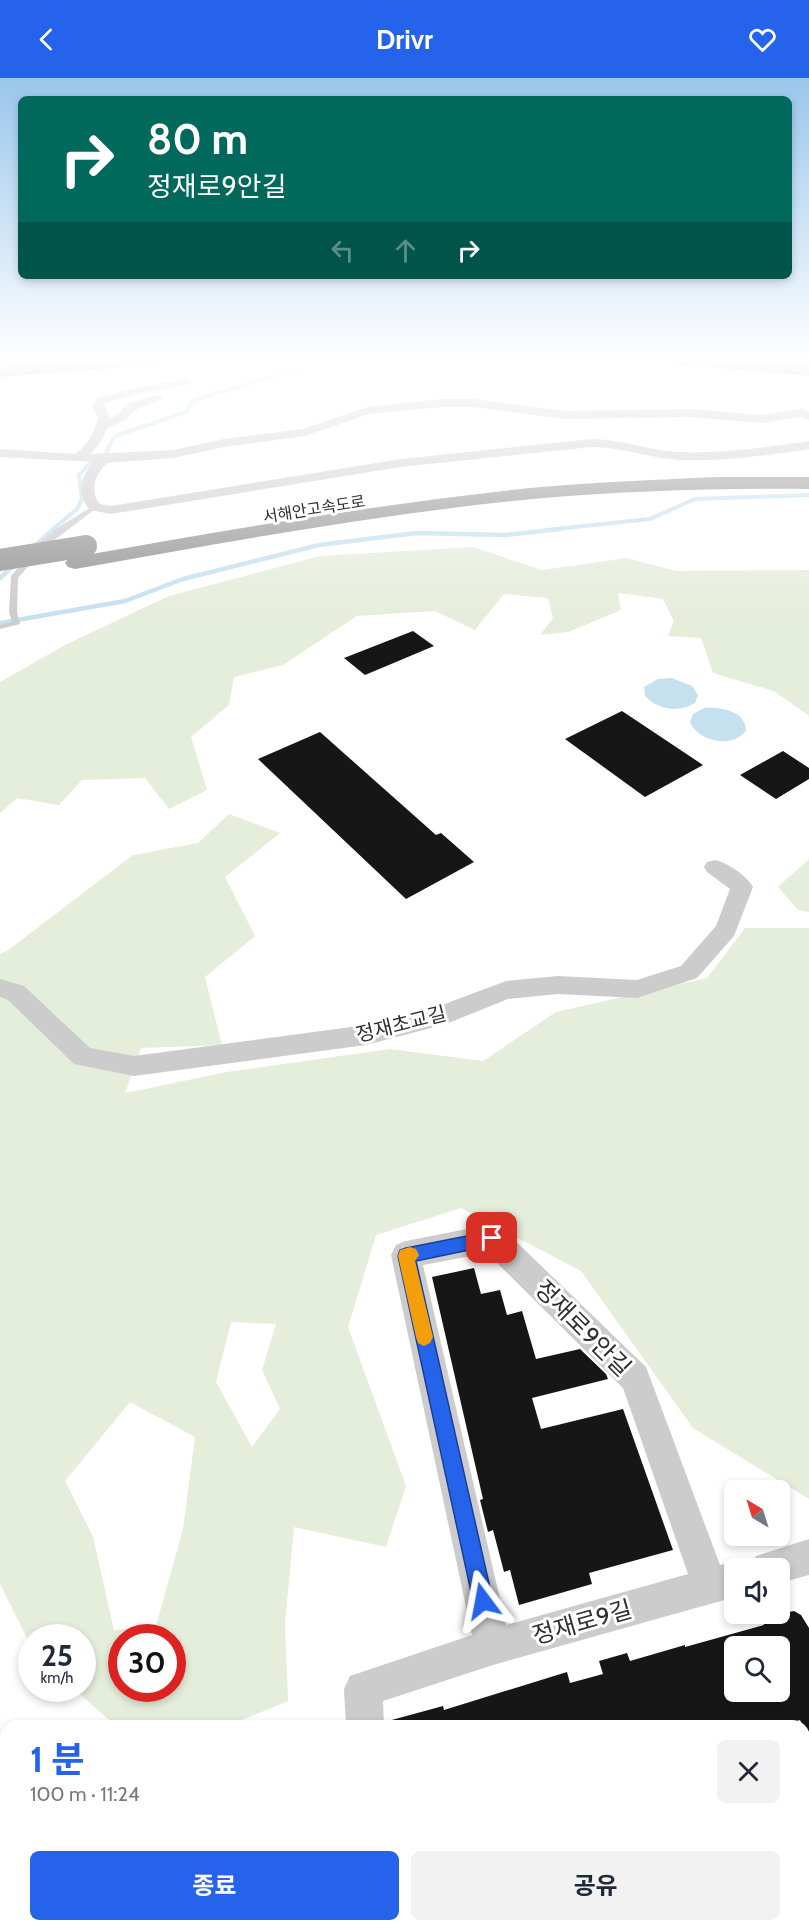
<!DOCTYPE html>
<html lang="ko">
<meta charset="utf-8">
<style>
:root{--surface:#fff;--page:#f2f2f3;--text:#1f2937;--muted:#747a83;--accent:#2563eb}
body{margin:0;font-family:Cabin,"Noto Sans KR",sans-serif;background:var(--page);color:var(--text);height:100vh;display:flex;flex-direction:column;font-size:22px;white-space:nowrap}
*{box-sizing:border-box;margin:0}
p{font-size:20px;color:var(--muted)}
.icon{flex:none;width:33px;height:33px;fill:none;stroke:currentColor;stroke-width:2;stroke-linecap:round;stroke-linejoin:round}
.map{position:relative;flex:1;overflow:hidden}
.drawer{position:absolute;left:0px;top:1642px;width:810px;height:212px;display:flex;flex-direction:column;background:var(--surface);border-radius:18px 18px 0 0;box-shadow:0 3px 9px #0003}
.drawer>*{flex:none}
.guide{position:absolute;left:18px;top:18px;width:774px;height:183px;border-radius:9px;box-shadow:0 3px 9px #0003;background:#00695c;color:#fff;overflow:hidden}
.needle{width:39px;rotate:322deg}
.controls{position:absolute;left:724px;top:1402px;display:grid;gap:12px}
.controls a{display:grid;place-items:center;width:66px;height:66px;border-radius:9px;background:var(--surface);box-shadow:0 3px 9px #0003;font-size:30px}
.speed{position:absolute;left:18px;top:1546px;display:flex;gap:12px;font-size:30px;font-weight:700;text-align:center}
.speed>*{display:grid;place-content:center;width:78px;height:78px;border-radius:50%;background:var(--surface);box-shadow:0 3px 9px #0003;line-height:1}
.speed small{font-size:15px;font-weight:400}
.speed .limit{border:9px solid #d22;background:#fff;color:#111}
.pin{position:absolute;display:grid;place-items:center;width:51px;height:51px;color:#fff;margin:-26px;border-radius:12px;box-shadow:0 3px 9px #0006}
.me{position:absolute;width:66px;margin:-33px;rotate:347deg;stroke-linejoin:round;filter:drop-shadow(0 0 4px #0008)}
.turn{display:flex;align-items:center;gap:21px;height:126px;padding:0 30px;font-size:27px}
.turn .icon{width:78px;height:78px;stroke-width:2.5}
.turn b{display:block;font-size:42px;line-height:51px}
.lanes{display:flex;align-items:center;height:57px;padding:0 30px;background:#0003;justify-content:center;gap:30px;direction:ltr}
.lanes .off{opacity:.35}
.round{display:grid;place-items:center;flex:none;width:63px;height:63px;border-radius:9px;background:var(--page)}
.overview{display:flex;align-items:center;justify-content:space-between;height:102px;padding:0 30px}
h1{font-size:36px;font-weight:700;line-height:45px;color:var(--accent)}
.cta{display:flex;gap:12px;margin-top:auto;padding:12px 30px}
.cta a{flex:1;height:69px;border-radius:9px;background:var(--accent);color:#fff;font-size:24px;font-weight:700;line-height:69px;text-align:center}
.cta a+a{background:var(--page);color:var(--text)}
header{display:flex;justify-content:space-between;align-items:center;height:78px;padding:0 30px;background:var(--accent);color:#fff;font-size:27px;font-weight:700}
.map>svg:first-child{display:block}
.green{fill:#e5eddb;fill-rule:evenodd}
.water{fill:#c5e0ef}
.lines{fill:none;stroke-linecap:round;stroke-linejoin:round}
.stream-far1{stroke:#c5e0ef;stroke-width:4}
.stream{stroke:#c5e0ef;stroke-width:4.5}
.building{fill:#161616;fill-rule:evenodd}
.lane{fill:#ccc;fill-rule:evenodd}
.street{fill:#ccc;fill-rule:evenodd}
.highway{fill:#969696;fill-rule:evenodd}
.highway-bridge{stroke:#969696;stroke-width:22}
.route{fill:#2563eb;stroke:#184099;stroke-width:1.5}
.slow{fill:#f59e0b}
.labels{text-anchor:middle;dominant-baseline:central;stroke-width:6;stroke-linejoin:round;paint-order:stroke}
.far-street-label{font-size:16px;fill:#2f2f2f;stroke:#fff}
.street-label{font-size:20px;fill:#2f2f2f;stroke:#fff}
.near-street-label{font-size:24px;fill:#2f2f2f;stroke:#fff}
</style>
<header><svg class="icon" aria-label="back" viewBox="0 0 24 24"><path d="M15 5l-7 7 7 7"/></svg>Drivr<svg class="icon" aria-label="heart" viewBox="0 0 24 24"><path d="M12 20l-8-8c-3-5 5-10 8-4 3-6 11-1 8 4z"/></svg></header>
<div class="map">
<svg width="809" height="1853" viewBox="0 0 809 1853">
<rect width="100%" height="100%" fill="#fff"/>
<path class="green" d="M 473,469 L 542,492 L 627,480 L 676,493 L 809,492 L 809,638 L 774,613 L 713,595 L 701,560 L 668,558 L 674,543 L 663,521 L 618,515 L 621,532 L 568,554 L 540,557 L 553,540 L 548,520 L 504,516 L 475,552 L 435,533 L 357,538 L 283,587 L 234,599 L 229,627 L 191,659 L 207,712 L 169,731 L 145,700 L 82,702 L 59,727 L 17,720 L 0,735 L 0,604 L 67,566 L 169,518 L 320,478 Z
M 229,736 L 280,755 L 225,799 L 255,858 L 205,899 L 222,967 L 141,970 L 125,1015 L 227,994 L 390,971 L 483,983 L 556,934 L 707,900 L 745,850 L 809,850 L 809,1421 L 693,1350 L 581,1193 L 461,1130 L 376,1157 L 348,1249 L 406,1408 L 386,1469 L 294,1449 L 285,1545 L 288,1623 L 227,1648 L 116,1648 L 74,1611 L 82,1611 L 82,1560 L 32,1560 L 31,1568 L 0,1506 L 0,876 L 7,873 L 133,777 L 198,765 ZM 231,1244 L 276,1246 L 262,1292 L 280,1331 L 252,1369 L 216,1304 ZM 130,1324 L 195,1359 L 183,1451 L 156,1548 L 114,1552 L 93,1459 L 65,1403 ZM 122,1560 L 172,1560 L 172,1611 L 122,1611 Z
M 809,781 L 809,834 L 798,832 L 778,809 Z"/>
<path class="water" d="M 672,600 L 692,608 L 698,617 L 695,625 C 679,635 658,632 645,618 L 644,609 L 658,601 Z
M 704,630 C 719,629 745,632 746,652 C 734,671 698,664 690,644 L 693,636 Z"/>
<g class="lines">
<path class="stream-far1" d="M 52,452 L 77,431 L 82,421 L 79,397 L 89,386 L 105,376 L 115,358 L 186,334 L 194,322 L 298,291
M 546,452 L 650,441 L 695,421 L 809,417"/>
<path class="stream" d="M 31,471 L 54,451
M 0,500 L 14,487
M 0,545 L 125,523 L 183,501 L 319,467 L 416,455 L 505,457 L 560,451"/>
</g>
<path class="building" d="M 413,553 L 434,568 L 365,597 L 344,580 Z
M 622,633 L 703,687 L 645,719 L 565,661 Z
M 320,654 L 436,757 L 441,755 L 474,784 L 406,821 L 258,681 Z
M 783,673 L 809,690 L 809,701 L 776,721 L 740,697 Z
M 474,1190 L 481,1216 L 500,1212 L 507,1237 L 522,1233 L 536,1281 L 580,1271 L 606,1296 L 608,1301 L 532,1320 L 541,1351 L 623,1331 L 673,1472 L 589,1495 L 592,1506 L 519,1527 L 510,1492 L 504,1494 L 493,1452 L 488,1454 L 480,1422 L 483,1421 L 432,1199 Z
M 783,1531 L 784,1535 L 794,1533 L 801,1537 L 809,1550 L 809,1661 L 800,1642 L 780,1648 L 388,1648 L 388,1643 L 443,1628 L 444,1632 L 567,1594 L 570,1605 L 603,1596 L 599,1583 L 627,1575 L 630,1583 L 685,1567 L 685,1569 L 764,1547 L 760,1538 L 780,1536 L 780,1532 ZM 735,1569 L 780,1569 L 780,1590 L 789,1614 L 735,1614 Z"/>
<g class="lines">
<path class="lane" d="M 93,428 L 98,429 L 45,469 L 18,500 L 17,534 L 20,546 L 0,551 L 0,547 L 12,544 L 9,534 L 11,498 L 39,465 L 57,450 Z"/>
<path class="street" d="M 186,301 L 192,304 L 190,306 L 138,316 L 106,325 L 105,329 L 110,340 L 118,336 L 127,326 L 157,317 L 163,321 L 135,332 L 126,342 L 107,350 L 102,362 L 91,376 L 173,372 L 224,361 L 303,351 L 367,329 L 442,321 L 474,321 L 566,333 L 690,331 L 762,337 L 801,331 L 809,334 L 809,342 L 800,339 L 762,345 L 690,339 L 566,341 L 474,329 L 442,329 L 369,336 L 305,358 L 224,369 L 173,380 L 107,385 C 96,396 88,412 100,426 L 111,428 L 401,381 L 592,361 C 621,361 650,373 679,374 C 718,376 770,369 809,363 L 809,371 C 771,377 718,384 679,382 C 650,380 621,369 592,369 L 401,389 L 111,436 L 90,432 C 76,415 80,401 93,384 L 0,379 L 0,371 L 75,376 C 89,366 94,355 98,339 L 93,329 L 97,320 L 136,310 Z
M 715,782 C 728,785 746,797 753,809 L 734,858 L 697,900 L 637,920 L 558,916 L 508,921 L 446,946 L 366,967 L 134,998 L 74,986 L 8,922 L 0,919 L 0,901 L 24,908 L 90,970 L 134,978 L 366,947 L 442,927 L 506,903 L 558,898 L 637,902 L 681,888 L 716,848 L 730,811 L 707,794 L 704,789 L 707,784 Z
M 492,1146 L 502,1150 L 646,1289 L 720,1487 L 735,1483 L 749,1491 L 735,1491 L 735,1519 L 493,1587 L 383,1623 L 384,1648 L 346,1648 L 344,1611 L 350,1598 L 472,1557 L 391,1177 L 396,1167 L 406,1163 ZM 487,1175 L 623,1310 L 688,1496 L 506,1547 L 423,1187 Z
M 809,1461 L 809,1497 L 780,1505 L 780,1491 L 751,1491 L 756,1478 Z
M 6,1771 L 6,1813 L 0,1815 L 0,1773 Z
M 375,1848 L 417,1848 L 418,1853 L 376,1853 Z"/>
<path class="highway" d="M 101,282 L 164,282 L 156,287 L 0,299 L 0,289 Z
M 667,282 L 727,282 L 809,288 L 809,298 L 675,287 Z
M 716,399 L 809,399 L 809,411 C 716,410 625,413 533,421 C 379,436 227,464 75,491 L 68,489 L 65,485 L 68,481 L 75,479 C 226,452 377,426 530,410 C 592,404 654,402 716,399 Z"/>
<path class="highway-bridge" d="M 0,482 L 86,468"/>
</g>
<linearGradient id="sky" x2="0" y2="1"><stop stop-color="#9ac6eb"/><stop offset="0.52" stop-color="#fff"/><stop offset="1" stop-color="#fff" stop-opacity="0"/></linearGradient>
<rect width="809" height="541" fill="url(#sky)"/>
<path class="route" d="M 492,1153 L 498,1155 L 500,1160 L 498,1166 L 416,1183 L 493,1523 L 490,1530 L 483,1533 L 476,1530 L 473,1523 L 398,1178 L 400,1172 L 406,1170 Z"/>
<path class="slow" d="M 410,1169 L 416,1171 L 419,1177 L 415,1183 L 433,1259 L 430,1265 L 424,1268 L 418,1265 L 416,1259 L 398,1178 L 400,1172 Z"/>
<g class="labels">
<g class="far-street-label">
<text transform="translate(314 431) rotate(-9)">서해안고속도로</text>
</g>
<g class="street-label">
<text transform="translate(401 946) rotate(-14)">정재초교길</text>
</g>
<g class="near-street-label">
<text transform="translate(583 1250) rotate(45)">정재로9안길</text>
<text transform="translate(582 1544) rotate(-16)">정재로9길</text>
</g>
</g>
</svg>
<div class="controls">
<a><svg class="needle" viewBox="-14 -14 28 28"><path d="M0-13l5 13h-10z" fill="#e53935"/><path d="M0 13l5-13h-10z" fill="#747a83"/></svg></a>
<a><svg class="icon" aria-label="sound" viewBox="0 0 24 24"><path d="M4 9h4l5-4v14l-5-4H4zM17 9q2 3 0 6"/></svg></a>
<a><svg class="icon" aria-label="search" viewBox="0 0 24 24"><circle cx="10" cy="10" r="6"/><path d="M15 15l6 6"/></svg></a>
</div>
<div class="speed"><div>25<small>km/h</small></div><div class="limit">30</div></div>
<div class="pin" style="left:492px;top:1160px;background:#d93025"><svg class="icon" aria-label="arrive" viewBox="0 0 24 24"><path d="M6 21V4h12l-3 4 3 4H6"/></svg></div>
<svg class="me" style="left:483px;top:1523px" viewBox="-20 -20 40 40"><path d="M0-17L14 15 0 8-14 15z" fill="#2563eb" stroke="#fff" stroke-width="4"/></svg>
<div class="guide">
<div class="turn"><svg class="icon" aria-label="right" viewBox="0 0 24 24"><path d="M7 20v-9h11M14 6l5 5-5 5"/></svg><div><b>80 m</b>정재로9안길</div></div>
<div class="lanes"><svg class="icon off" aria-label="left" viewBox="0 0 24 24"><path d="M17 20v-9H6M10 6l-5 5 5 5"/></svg><svg class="icon off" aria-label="ahead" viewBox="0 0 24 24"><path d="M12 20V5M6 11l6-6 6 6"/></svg><svg class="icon" aria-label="right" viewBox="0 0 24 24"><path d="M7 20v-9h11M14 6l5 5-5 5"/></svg></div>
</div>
<section class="drawer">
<div class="overview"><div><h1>1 분</h1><p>100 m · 11:24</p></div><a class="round"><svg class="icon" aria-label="close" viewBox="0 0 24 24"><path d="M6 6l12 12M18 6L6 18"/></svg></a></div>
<div class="cta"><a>종료</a><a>공유</a></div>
</section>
</div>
